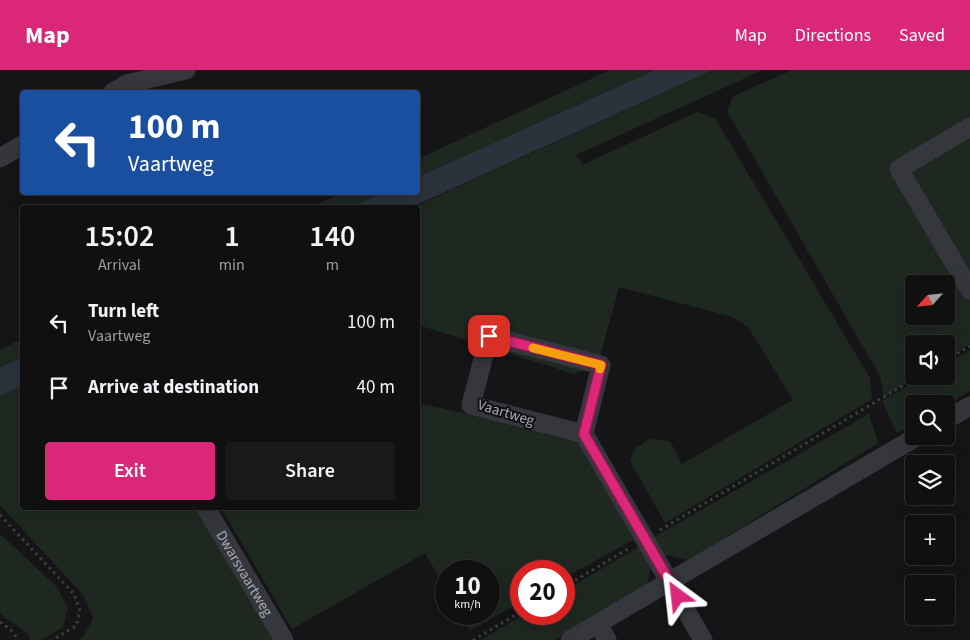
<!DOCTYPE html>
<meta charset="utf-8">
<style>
:root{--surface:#101011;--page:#19191a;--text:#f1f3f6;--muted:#9c9d9f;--line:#303031;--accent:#db2777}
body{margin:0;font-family:"Source Sans 3",sans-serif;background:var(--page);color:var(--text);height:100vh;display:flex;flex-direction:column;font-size:19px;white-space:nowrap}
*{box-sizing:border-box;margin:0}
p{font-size:16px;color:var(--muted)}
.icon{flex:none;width:28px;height:28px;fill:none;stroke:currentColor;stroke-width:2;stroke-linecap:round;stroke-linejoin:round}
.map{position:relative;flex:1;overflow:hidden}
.details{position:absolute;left:20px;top:135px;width:400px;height:305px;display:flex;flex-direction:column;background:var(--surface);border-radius:5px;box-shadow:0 5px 20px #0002,0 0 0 1px var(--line)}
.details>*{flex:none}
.banner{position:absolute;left:20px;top:20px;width:400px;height:105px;border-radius:5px;box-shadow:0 5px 20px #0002,0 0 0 1px var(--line);background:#1a4fa0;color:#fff;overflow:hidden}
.needle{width:32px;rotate:243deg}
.buttons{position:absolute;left:905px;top:205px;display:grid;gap:10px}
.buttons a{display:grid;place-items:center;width:50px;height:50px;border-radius:5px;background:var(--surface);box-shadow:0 5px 20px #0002,0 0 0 1px var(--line);font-size:25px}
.speed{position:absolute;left:435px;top:490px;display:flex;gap:10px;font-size:25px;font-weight:700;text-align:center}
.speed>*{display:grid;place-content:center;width:65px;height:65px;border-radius:50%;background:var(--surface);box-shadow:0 5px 20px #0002,0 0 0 1px var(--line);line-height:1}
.speed small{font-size:12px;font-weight:400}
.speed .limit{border:8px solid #d22;background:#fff;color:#111}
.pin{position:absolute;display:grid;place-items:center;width:42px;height:42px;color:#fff;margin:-21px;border-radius:10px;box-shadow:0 2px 8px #0006}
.me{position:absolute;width:55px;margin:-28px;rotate:330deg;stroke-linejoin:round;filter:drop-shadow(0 0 4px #0008)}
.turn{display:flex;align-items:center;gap:18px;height:105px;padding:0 25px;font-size:22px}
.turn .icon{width:65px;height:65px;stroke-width:2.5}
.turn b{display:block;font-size:35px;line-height:42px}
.eta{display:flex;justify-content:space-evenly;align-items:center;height:85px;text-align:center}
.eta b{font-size:30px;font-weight:600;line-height:35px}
.button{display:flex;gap:10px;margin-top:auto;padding:10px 25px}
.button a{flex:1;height:58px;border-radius:5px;background:var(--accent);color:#fff;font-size:20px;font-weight:600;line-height:58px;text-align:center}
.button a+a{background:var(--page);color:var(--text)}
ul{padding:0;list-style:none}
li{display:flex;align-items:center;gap:15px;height:65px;padding:0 25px}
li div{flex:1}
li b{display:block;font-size:19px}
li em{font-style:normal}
header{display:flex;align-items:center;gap:30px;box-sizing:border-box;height:70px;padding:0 25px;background:var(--accent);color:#fff}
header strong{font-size:24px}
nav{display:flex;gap:28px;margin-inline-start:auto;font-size:18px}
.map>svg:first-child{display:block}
.green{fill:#1f2721;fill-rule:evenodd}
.water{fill:#2b323b}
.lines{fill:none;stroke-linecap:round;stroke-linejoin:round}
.path{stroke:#3c3d43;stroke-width:3;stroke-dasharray:2.5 4;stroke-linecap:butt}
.minor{stroke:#36373c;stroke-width:19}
.route-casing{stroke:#8e194d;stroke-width:12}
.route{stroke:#db2777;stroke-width:9}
.slow{stroke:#f59e0b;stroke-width:9}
.labels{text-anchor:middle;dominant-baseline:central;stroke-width:4;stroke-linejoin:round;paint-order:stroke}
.street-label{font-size:15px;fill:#a7aab7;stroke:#101012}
</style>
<header>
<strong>Map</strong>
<nav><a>Map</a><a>Directions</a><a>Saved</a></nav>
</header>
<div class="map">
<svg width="970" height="570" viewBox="0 0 970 570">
<rect width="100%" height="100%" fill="#151517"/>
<path class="green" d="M 610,0 L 655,0 L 418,107 L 418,89 Z
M 713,0 L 763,0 L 576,85 L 584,96 L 584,94 L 697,42 L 715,48 L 870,308 L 872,329 L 665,453 L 630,391 L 635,379 L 649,369 L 670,371 L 682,394 L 793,330 L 748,257 L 733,247 L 619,217 L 598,294 L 574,304 L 418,255 L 418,138 L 412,138 Z
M 792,0 L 970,0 L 970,274 L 946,289 L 946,274 L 914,274 L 914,306 L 918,306 L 884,327 L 880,306 L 727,41 L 733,26 ZM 914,214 L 946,214 L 946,246 L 914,246 Z
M 344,122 L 384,122 L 384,123 L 351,137 L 311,137 Z
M 22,269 L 22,287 L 0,297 L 0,280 Z
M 970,280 L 970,321 L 946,335 L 914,334 L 914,354 L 897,363 L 882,331 L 924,306 L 946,306 L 946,294 Z
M 22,316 L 22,438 L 196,438 L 274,570 L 79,570 L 83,567 L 93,549 C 88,533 84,523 71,512 L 0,435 L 0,326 Z
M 418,333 L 481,347 L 579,373 L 637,468 L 564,508 L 564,501 L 521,501 L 521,532 L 470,561 L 460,544 L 489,544 L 489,501 L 446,501 L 446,520 L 425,483 L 292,559 L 221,438 L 418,438 Z
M 869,344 L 878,373 L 689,490 L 665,485 L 654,467 Z
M 0,464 L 57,517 L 68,538 L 63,557 L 42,570 L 31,570 L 28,564 L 0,544 Z
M 642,475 L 652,494 L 647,515 L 554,570 L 480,570 L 525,544 L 564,544 L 564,521 Z"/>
<path class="water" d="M 655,0 L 713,0 L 412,137 L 351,137 L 384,123 L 418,122 L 418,107 Z
M 22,287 L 22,316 L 0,326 L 0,297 Z"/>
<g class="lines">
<path class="path" d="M 946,290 L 970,276
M 0,445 L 74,524 L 80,541 L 76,556 L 52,570
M 660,460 L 919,306
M 564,517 L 631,477
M 0,552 L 11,560 L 19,570
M 473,570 L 521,542"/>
<g class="minor">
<path d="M 113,22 L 127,14 L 186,0"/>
<path d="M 970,57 L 899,99 L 970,220"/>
<path d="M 0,88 L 22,75"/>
<path d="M 489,266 L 601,295 L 584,364 L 471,335 Z"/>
<path d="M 946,350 L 970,336"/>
<path d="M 584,364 L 703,570"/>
<path id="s1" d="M 206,438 L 284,570"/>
<path d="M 598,554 L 607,570"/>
<path d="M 570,570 L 918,366"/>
</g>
</g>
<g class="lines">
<g class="route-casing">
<path id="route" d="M 489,266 L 601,295 L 584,364 L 678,526"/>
</g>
<use href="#route" class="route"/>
<path class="slow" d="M 533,278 L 601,295 L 600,299"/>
</g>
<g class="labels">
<g class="street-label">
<text transform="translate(506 343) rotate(17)">Vaartweg</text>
<text stroke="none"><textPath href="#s1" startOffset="76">Dwarsvaartweg</textPath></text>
</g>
</g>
</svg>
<div class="buttons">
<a><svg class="needle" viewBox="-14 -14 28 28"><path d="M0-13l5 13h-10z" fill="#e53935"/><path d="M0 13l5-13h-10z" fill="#9c9d9f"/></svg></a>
<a><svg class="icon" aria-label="sound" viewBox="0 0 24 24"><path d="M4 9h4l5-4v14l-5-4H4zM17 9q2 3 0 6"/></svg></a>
<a><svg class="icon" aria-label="search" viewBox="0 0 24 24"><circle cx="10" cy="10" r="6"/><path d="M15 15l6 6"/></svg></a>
<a><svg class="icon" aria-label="layers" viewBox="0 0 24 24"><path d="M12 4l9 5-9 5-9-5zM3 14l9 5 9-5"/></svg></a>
<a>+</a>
<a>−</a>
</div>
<div class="speed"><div>10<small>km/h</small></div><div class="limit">20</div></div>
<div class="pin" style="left:489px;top:266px;background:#d93025"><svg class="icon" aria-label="arrive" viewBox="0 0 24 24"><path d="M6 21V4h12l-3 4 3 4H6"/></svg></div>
<svg class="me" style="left:678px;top:526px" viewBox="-20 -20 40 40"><path d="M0-17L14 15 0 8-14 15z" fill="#db2777" stroke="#fff" stroke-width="4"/></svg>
<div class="banner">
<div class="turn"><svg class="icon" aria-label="left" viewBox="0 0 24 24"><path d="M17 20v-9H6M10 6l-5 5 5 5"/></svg><div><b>100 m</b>Vaartweg</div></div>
</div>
<section class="details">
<div class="eta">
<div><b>15:02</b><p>Arrival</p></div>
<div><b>1</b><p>min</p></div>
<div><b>140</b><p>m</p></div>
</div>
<ul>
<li><svg class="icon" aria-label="left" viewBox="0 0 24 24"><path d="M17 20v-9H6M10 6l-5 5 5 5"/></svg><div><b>Turn left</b><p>Vaartweg</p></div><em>100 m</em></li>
<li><svg class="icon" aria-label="arrive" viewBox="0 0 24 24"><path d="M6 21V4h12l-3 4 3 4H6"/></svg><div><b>Arrive at destination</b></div><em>40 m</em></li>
</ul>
<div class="button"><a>Exit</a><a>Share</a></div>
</section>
</div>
